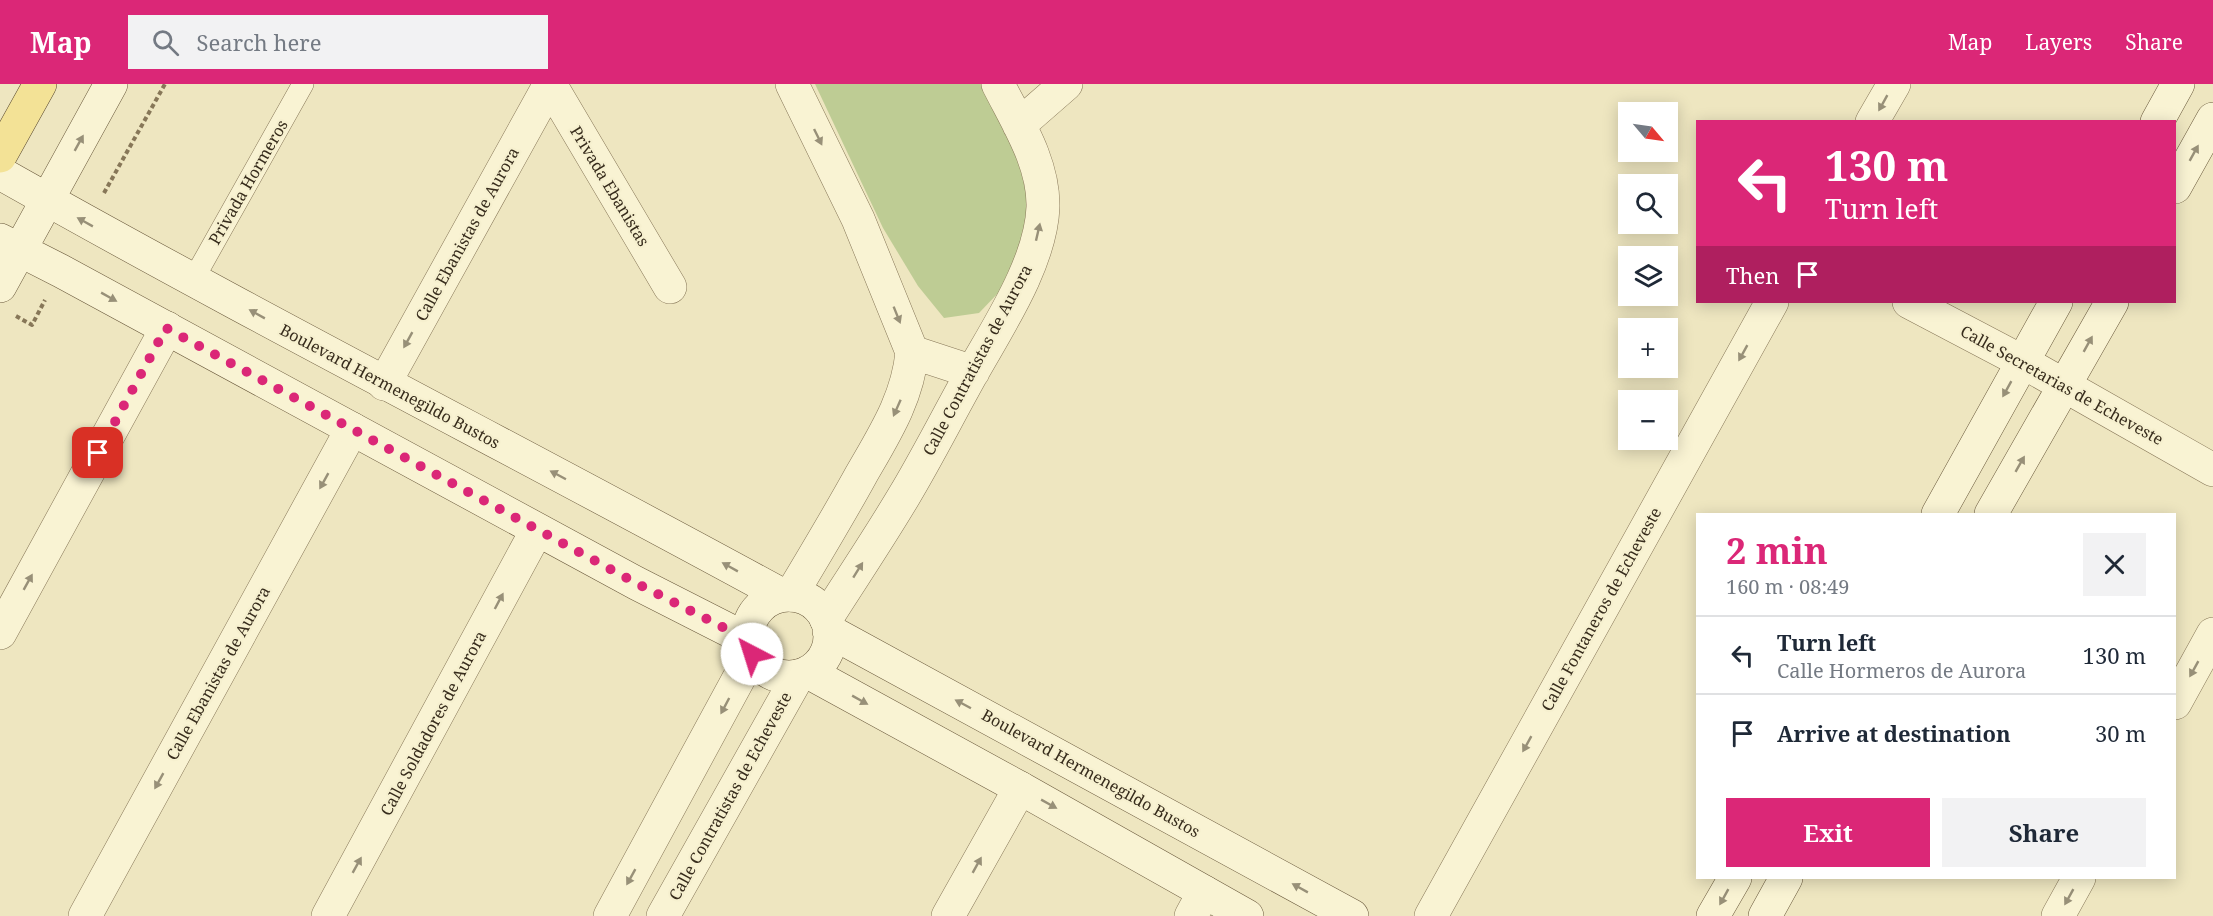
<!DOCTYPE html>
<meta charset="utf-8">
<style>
:root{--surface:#fff;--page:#f2f2f3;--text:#1f2937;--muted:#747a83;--line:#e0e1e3;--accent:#db2777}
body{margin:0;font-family:"Noto Serif",serif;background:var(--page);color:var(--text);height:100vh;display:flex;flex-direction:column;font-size:22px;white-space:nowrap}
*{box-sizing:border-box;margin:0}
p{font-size:20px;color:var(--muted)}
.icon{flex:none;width:33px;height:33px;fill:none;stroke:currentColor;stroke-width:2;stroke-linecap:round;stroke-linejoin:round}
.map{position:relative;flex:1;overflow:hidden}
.panel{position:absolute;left:1696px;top:429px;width:480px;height:366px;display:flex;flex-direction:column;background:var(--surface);border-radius:0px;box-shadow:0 3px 15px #0003}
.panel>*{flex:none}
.top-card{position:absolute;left:1696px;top:36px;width:480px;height:183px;border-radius:0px;box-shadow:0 3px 15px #0003;background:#db2777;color:#fff;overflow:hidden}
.needle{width:39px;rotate:119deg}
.tools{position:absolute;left:1618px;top:18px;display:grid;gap:12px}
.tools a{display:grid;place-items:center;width:60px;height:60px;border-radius:0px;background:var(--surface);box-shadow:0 3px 15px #0003;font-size:30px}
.pin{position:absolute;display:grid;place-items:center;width:51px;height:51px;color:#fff;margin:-26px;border-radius:12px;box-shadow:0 3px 9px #0006}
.me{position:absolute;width:66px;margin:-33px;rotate:320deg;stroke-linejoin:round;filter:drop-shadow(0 0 4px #0008)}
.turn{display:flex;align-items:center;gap:21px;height:126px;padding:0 30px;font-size:27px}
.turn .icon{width:78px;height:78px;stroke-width:2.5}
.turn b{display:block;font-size:42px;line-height:51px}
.then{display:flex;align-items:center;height:57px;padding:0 30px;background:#0003;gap:12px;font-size:22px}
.round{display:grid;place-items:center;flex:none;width:63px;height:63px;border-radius:0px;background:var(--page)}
.overview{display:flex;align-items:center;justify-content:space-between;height:102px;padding:0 30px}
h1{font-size:36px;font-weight:700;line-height:45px;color:var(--accent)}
.primary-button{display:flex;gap:12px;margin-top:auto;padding:12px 30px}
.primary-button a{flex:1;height:69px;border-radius:0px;background:var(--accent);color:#fff;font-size:24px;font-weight:700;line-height:69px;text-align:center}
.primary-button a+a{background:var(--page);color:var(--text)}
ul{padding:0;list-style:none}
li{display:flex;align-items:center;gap:18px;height:78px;padding:0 30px;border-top:2px solid var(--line)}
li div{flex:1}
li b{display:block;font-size:22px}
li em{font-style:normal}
header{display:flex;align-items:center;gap:36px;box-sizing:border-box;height:84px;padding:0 30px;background:var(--accent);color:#fff}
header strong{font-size:28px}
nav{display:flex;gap:33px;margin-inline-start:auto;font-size:21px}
.search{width:420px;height:54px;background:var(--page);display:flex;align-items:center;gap:15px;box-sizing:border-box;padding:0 21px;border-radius:0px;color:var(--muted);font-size:22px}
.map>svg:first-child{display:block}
.green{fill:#becc94}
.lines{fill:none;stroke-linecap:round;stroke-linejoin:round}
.lane-casing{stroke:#877758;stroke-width:22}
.street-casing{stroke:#877758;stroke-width:34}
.secondary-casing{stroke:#69583b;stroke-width:34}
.primary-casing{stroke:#55442c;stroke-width:34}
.path{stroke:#877758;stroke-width:4;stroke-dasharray:4.5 3;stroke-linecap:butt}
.lane{stroke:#f9f3d3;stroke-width:21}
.street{stroke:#f9f3d3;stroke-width:33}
.secondary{stroke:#f9f3d3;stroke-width:33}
.primary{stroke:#f3e296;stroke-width:33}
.oneway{fill:#989078}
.route{stroke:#db2777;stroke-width:10;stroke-dasharray:0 18}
.labels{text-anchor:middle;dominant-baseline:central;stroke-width:4.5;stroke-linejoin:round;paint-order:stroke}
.street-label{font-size:16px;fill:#372c1c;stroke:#f6f0cf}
</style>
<header>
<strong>Map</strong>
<div class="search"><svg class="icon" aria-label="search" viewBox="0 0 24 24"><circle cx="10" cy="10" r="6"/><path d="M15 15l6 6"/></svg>Search here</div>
<nav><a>Map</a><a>Layers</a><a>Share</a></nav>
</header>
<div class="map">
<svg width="2213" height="832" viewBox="0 0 2213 832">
<rect width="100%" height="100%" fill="#eee6c0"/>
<path class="green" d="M 815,0 L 986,0 L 1032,112 L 1018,172 L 1002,205 L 979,229 L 944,234 L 918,202 L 883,144 Z"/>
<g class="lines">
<g class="lane-casing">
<path id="lane" d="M 193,196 L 303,0"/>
</g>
<g class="street-casing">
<path id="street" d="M 550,0 L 670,203
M 1872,38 L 1894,0
M 1019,41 L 1066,0
M 1909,218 L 2023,278 L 2213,386
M 912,268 L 973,288
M 384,300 L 550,0
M 791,511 C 815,471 839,431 861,391 C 884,351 908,314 912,268 L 858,135 L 792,0
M 826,535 C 852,494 879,454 904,412 C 928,372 949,330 972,289 C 999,241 1041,178 1043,123 C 1044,79 1017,38 998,0
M 0,549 L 167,244
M 2175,619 L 2213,550
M 85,832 L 352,345
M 328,832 L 537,446
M 610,832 L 752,570
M 663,832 L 798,592
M 948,832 L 1020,704
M 1191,832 L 1204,808
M 1431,832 L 1772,218
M 2058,832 L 2079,794"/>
</g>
<g class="secondary-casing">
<path id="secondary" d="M 2157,38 L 2178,0
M 0,89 C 258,235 522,369 782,511
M 2175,103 L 2213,35
M 0,156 L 61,187 L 636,499 L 748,556
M 0,202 L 111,0
M 1938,430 L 2056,218
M 1991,430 L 2112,218
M748 552a41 41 0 1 1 82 0a41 41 0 1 1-82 0Z
M 829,547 L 1352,832
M 808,588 L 1020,704 L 1247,832
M 1713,832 L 1735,794
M 1765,832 L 1786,794"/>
</g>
<g class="primary-casing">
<path id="primary" d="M 0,72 L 40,0"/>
</g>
<path class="path" d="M 104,109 L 165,0
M 16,232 L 32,241 L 45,216"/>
<use href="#lane" class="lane"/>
<use href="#street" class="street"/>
<use href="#secondary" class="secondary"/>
<use href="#primary" class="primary"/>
</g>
<defs><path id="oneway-solid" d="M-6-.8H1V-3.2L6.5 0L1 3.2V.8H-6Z" transform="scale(1.5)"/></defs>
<g class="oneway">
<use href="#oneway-solid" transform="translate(1883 19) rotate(119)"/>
<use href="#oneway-solid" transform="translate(818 53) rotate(64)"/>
<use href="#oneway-solid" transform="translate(79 59) rotate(-61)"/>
<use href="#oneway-solid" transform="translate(2194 69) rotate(-61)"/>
<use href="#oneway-solid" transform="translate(85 138) rotate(-151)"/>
<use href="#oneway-solid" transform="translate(1038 148) rotate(-77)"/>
<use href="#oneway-solid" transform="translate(109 213) rotate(29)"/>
<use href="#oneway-solid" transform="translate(257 230) rotate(-151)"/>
<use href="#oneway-solid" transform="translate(897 231) rotate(68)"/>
<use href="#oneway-solid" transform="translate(408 256) rotate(119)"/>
<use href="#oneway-solid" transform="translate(2088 260) rotate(-61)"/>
<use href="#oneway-solid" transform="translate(1743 269) rotate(119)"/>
<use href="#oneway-solid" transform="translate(2007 305) rotate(119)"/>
<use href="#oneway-solid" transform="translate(897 324) rotate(114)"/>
<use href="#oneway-solid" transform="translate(2020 380) rotate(-60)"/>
<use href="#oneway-solid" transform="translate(558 391) rotate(-152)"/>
<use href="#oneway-solid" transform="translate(324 397) rotate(119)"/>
<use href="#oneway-solid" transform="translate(730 483) rotate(-151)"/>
<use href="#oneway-solid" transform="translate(858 486) rotate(-58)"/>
<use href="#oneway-solid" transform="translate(28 498) rotate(-61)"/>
<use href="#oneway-solid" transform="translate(499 517) rotate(-62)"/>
<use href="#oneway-solid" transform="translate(2194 585) rotate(119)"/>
<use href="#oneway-solid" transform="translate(860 616) rotate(29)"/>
<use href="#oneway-solid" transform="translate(963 620) rotate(-152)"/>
<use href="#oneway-solid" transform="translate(725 622) rotate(118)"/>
<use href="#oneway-solid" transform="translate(1527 660) rotate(119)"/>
<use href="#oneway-solid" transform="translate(159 697) rotate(119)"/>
<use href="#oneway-solid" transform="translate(1049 720) rotate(29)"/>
<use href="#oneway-solid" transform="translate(357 781) rotate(-61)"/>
<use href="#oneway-solid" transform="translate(977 781) rotate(-61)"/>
<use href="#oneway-solid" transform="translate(631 793) rotate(119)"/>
<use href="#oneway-solid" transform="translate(1300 804) rotate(-151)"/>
<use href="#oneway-solid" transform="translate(1724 813) rotate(119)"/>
<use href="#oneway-solid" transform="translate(2069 813) rotate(119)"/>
</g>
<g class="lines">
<path class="route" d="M 98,369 L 166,244 L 636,499 L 748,556 L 752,570"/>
</g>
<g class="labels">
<g class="street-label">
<text transform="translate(248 98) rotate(-60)">Privada Hormeros</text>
<text transform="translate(610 102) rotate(59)">Privada Ebanistas</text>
<text transform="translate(467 150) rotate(-61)">Calle Ebanistas de Aurora</text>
<text transform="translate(977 276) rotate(-62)">Calle Contratistas de Aurora</text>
<text transform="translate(2062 301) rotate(29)">Calle Secretarias de Echeveste</text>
<text transform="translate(390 302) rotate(28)">Boulevard Hermenegildo Bustos</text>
<text transform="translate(1601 525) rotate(-61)">Calle Fontaneros de Echeveste</text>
<text transform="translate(218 589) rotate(-61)">Calle Ebanistas de Aurora</text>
<text transform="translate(433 639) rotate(-62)">Calle Soldadores de Aurora</text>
<text transform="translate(1091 689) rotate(29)">Boulevard Hermenegildo Bustos</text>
<text transform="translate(730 712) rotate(-61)">Calle Contratistas de Echeveste</text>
</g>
</g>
</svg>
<div class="tools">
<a><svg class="needle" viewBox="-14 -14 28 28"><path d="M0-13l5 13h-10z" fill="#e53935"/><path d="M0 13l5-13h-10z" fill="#747a83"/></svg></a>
<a><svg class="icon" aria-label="search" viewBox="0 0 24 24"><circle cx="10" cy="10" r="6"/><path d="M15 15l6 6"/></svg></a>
<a><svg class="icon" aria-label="layers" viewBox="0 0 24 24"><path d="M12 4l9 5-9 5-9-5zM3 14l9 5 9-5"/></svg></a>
<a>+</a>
<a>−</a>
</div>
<div class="pin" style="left:98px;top:369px;background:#d93025"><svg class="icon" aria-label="arrive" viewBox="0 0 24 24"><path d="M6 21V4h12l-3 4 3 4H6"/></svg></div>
<svg class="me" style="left:752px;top:570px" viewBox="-20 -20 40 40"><circle r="19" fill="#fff"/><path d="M0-13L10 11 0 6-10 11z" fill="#db2777"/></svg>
<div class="top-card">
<div class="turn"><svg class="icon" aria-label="left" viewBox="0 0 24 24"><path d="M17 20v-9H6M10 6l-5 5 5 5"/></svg><div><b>130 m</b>Turn left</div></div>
<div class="then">Then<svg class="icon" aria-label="arrive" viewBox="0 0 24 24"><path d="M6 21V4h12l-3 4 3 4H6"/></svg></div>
</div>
<section class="panel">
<div class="overview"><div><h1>2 min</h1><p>160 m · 08:49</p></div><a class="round"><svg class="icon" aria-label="close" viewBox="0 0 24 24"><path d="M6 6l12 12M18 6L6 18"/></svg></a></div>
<ul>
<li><svg class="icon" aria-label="left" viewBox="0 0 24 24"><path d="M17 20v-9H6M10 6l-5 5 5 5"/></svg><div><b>Turn left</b><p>Calle Hormeros de Aurora</p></div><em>130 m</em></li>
<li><svg class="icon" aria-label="arrive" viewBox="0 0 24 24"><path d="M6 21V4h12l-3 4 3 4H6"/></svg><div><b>Arrive at destination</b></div><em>30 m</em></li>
</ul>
<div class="primary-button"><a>Exit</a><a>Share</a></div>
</section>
</div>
